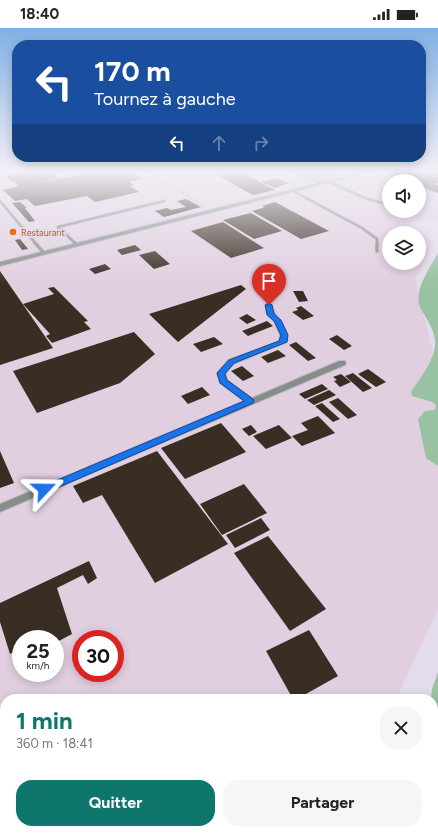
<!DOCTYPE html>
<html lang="fr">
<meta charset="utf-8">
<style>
:root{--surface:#fff;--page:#f6f6f6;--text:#222;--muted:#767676;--accent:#0f766e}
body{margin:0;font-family:Figtree,sans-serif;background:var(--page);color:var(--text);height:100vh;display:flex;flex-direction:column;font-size:15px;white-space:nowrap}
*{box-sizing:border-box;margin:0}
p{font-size:13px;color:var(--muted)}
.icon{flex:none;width:22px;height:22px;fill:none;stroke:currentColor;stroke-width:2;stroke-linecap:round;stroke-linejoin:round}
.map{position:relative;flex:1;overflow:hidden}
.drawer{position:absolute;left:0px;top:666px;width:438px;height:140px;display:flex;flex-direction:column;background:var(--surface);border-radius:16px 16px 0 0;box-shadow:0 2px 10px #0003}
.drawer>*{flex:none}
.hud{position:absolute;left:12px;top:12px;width:414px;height:122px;border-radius:16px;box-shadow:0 2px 10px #0003;background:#1a4fa0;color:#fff;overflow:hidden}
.fabs{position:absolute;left:382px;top:146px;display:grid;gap:8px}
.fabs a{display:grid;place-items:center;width:44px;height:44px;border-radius:50%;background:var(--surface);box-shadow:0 2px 10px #0003;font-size:20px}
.speed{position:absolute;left:12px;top:602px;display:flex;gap:8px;font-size:20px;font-weight:700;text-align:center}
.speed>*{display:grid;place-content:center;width:52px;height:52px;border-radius:50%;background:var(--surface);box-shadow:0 2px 10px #0003;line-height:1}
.speed small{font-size:10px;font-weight:400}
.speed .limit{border:6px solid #d22;background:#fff;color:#111}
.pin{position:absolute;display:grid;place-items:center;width:34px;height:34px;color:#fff;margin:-41px -17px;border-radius:50% 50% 50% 0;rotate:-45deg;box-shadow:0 0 4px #0007}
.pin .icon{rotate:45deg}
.me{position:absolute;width:44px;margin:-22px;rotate:67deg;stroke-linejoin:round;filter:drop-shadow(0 0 3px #0008)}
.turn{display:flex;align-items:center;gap:14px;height:84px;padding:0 16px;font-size:18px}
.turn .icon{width:52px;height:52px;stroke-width:2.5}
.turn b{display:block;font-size:28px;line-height:34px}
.lanes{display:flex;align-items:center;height:38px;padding:0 16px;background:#0003;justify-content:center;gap:20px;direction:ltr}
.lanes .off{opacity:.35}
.round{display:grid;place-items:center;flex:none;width:42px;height:42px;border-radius:16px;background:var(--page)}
.overview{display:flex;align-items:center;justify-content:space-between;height:68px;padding:0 16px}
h1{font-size:24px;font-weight:700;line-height:30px;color:var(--accent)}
.cta{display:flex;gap:8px;margin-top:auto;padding:8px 16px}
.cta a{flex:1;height:46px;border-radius:16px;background:var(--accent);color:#fff;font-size:16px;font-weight:700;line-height:46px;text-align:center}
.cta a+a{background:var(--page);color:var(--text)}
.status{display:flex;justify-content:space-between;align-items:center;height:28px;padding:0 20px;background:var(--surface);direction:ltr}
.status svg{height:11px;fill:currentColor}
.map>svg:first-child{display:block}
.industrial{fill:#e1cfe0;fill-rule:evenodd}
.green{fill:#99c2a2}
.building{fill:#392e24}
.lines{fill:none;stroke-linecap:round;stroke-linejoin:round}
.lane-far1-casing{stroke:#c0bac8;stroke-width:3.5}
.lane-casing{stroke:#c0bac8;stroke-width:4.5}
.street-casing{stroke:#c0bac8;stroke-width:2}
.path{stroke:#8f8a96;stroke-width:1;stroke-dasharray:1.5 1;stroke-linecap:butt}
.lane-far1{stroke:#878e89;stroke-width:2.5}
.lane{stroke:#878e89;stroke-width:3}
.street{fill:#878e89;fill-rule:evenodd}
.route{fill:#1a73e8;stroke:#114b97}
.food-dot{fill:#e8710a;stroke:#e3dcec;stroke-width:1.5}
.labels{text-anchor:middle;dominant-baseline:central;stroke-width:4;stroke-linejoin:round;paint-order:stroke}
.far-food-label{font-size:9px;fill:#c56008;stroke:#e3dcec;text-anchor:start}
</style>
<div class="status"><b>18:40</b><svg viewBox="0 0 49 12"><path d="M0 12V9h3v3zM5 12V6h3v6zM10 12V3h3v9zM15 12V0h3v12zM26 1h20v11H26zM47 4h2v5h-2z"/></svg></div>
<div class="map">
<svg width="438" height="806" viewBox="0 0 438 806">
<rect width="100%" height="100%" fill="#e3dcec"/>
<path class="industrial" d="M 0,142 L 438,142 L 438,190 L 406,195 L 434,214 L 415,252 L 438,344 L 438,581 L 396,671 L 5,671 L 5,801 L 433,801 L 438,806 L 0,806 ZM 389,153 L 419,153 L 419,183 L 389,183 ZM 389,205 L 419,205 L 419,235 L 389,235 ZM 21,611 L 55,611 L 55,645 L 21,645 ZM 81,611 L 115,611 L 115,645 L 81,645 Z"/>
<path class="green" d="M 297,142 L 362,142 L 320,152 Z
M 438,225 L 438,438 L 426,430 L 418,391 L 425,383 L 435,382 L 436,377 L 432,374 L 412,368 L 411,364 C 420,350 437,330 435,312 C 434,300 425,289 420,279 C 413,263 431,238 438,225 Z
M 438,644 L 438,806 L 375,806 L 378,801 L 433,801 L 433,671 L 431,671 L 432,661 Z"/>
<path class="building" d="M 37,142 L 63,143 L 11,153 L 6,148 Z
M 104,142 L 129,142 L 143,151 L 129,154 L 134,157 L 130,158 L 139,164 L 95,174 L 87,168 L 35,178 L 27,171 L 15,173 L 3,162 L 19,158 L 13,153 L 52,145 L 58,150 L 31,156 Z
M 238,142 L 260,154 L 275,162 L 253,167 L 217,147 Z
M 399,142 L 438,142 L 438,155 L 434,156 L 438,157 L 438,165 L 419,158 L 419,153 L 408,153 L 391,147 L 403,144 Z
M 276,150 L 289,155 L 275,160 L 261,154 Z
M 186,171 L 201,179 L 164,189 L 155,183 L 167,180 L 171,182 L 186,179 L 177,173 Z
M 20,174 L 27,180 L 25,180 L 35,193 L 29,194 L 12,175 Z
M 275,174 L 329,203 L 301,211 L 252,183 L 265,179 L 262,178 Z
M 251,185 L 282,203 L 254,211 L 223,192 Z
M 223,194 L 264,220 L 231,230 L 191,203 Z
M 20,211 L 28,221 L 22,222 L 15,212 Z
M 135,217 L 141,222 L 122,227 L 117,222 Z
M 155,223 L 170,236 L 154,241 L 139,227 Z
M 105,236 L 111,241 L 95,246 L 89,241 Z
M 0,243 L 53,320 L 0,337 Z
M 241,257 L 246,261 L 178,314 L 149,286 Z
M 54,259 L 88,293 L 84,294 L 91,301 L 52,315 L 46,308 L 50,306 L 23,276 L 54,266 L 48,260 Z
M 293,263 L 303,263 L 308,273 L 299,274 Z
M 301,278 L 314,288 L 303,292 L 292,284 L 298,282 L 296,280 Z
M 247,286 L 256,292 L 247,296 L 239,290 Z
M 267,293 L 273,298 L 248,308 L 242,303 Z
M 134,304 L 155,326 L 120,355 L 37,385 L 13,343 Z
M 337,307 L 352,318 L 344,322 L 329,311 Z
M 214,309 L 223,316 L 201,324 L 193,316 Z
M 296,314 L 316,330 L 308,333 L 289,317 Z
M 278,322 L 286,328 L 268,335 L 261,329 Z
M 242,338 L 254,348 L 243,353 L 231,343 Z
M 368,341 L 386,354 L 376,359 L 358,346 Z
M 353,345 L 372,360 L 363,364 L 345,348 Z
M 341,346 L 351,354 L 340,359 L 334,353 L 337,352 L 333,349 Z
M 322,356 L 328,361 L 305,371 L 299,366 Z
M 202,359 L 210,367 L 188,376 L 181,368 Z
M 329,362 L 336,367 L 314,377 L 307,372 Z
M 338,370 L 357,387 L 348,391 L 329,374 Z
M 322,375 L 340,391 L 333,394 L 315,378 Z
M 318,388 L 335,405 L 302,418 L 292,408 L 308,402 L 301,395 Z
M 221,395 L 246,424 L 185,451 L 161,420 Z
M 251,397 L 257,404 L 249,408 L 242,401 Z
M 279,397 L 292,410 L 266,421 L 253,408 Z
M 0,423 L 14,455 L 0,460 Z
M 157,423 L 228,516 L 155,555 L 102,467 L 83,475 L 73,458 Z
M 244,456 L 267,485 L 222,507 L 200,476 Z
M 261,490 L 270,502 L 235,520 L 226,507 Z
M 268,508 L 326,581 L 290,603 L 234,525 Z
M 89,533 L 97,550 L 88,556 L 83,547 L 57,560 L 72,606 L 55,615 L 55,611 L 21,611 L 21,620 L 10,626 L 0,594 L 0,575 Z
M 309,602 L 338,648 L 297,671 L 293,671 L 266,623 Z
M 5,771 L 5,801 L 15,801 L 16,806 L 0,806 L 0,775 Z
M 54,801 L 181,801 L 173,806 L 47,806 Z
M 185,801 L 194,801 L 196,806 L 178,806 Z"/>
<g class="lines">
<g class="lane-far1-casing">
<path id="lane-far1" d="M 303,142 L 365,170 L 389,177
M 293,163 L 362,200 L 377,211 L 377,216
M 0,173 L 36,216
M 76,216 L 58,199 L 164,173"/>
</g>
<g class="lane-casing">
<path id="lane" d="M 35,215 L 44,225
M 75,215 L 77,217
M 377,215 L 377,223"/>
</g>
<g class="street-casing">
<path id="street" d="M 291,142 L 296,142 L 323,154 L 372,142 L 379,142 L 0,238 L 0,234 L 318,155 Z
M 269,275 L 272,277 C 275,292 289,297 287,314 L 234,336 L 225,345 L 227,352 L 252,370 L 339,333 L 345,333 L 346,335 L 345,337 L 0,484 L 0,476 L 244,373 L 220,355 L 217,345 L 228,332 L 279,313 L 280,307 L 274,293 L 268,287 L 266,277 Z"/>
</g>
<path class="path" d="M 147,142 L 204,179"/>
<use href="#lane-far1" class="lane-far1"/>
<use href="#lane" class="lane"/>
<use href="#street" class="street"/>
</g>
<linearGradient id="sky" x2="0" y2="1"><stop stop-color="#81b0e5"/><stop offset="0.56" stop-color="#f2eff6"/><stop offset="1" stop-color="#f2eff6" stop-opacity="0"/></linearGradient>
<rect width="438" height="255" fill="url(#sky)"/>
<path class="route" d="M 269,275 L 272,277 L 274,286 L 281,292 L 288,307 L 287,314 L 234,335 L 225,346 L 227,352 L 253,371 L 254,373 L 253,375 L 48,464 L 41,464 L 39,461 L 41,459 L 244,373 L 220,355 L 217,345 L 229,332 L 279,313 L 281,307 L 274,293 L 267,287 L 265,277 Z"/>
<circle class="food-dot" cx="13" cy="204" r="4"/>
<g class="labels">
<g class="far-food-label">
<text x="21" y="204">Restaurant</text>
</g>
</g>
</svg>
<div class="fabs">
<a><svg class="icon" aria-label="sound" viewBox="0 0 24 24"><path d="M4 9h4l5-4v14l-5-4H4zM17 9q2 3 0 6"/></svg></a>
<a><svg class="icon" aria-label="layers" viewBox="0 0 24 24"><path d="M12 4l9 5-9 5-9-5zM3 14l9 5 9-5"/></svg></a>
</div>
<div class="speed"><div>25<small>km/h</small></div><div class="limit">30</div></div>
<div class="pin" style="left:269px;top:277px;background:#d93025"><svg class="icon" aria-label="arrive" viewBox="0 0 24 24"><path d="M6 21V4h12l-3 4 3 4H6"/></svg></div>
<svg class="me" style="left:44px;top:461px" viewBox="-20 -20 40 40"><path d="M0-17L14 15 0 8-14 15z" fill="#1a73e8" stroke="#fff" stroke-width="4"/></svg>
<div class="hud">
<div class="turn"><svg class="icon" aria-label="left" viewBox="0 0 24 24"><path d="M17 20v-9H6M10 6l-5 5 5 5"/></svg><div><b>170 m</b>Tournez à gauche</div></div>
<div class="lanes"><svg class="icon" aria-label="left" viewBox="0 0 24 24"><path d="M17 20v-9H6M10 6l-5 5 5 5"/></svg><svg class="icon off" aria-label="ahead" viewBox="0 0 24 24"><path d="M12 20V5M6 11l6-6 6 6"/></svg><svg class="icon off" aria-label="right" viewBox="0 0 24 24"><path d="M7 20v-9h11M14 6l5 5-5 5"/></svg></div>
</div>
<section class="drawer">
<div class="overview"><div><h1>1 min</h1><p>360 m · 18:41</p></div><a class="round"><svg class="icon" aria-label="close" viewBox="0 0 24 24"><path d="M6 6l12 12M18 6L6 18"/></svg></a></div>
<div class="cta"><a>Quitter</a><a>Partager</a></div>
</section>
</div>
